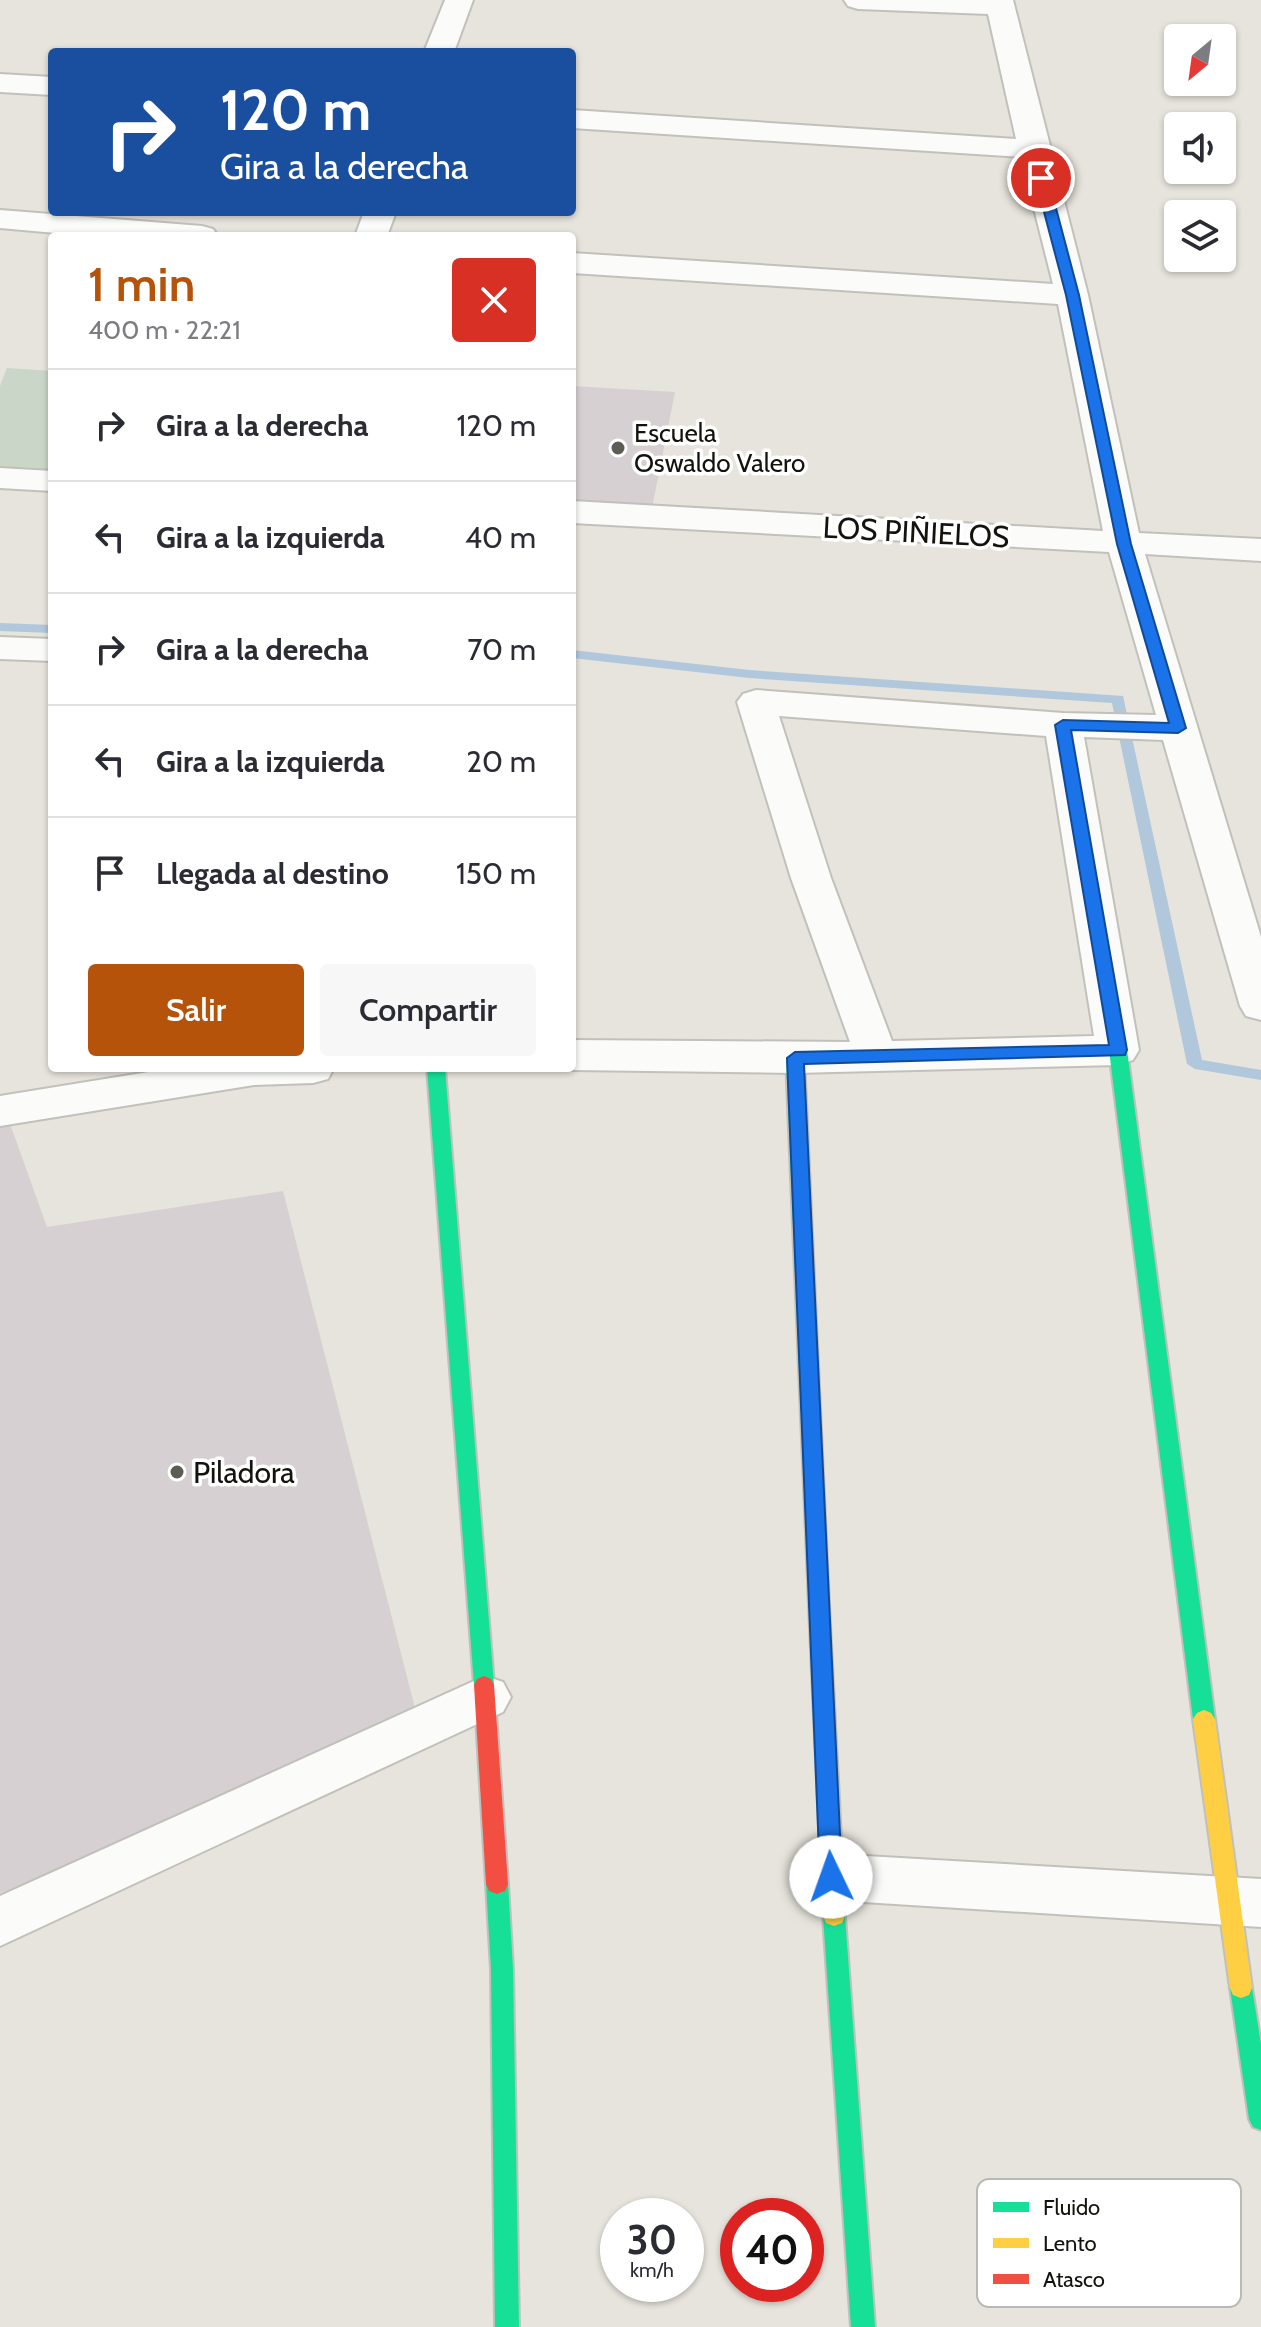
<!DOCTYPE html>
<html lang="es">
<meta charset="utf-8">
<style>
:root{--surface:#fff;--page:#f7f7f7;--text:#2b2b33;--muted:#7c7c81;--line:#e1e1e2;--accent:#b45309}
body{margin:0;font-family:Cabin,sans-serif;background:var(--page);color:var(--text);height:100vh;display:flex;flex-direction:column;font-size:30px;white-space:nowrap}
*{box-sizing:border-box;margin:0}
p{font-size:26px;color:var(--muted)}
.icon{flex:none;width:44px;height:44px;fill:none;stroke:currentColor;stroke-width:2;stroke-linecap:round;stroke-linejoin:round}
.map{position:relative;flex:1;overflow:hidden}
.side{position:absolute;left:48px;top:232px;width:528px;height:840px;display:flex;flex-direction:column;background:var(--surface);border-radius:8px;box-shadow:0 2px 6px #0004}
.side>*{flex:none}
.banner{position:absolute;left:48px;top:48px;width:528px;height:168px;border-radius:8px;box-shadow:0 2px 6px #0004;background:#1a4fa0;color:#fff;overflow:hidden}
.needle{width:52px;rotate:209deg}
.fabs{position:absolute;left:1164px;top:24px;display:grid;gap:16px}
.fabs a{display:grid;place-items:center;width:72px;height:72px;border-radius:8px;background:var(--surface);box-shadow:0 2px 6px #0004;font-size:40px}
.speed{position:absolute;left:600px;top:2198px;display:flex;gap:16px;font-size:40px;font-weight:700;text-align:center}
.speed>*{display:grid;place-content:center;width:104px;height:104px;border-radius:50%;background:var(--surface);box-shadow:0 2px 6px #0004;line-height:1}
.speed small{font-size:20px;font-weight:400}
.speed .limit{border:12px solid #d22;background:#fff;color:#111}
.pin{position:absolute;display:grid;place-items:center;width:68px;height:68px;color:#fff;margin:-34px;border:4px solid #fff;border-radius:50%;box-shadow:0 2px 8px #0007}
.me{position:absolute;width:88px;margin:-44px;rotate:357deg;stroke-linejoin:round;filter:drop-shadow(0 0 6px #0008)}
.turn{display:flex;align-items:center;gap:28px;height:168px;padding:0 40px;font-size:36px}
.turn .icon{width:104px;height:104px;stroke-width:2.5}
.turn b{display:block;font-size:56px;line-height:68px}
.round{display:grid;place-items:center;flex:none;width:84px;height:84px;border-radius:8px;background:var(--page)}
.overview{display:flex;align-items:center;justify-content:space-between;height:136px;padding:0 40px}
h1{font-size:48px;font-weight:600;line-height:60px;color:var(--accent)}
.button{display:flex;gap:16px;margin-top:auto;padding:16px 40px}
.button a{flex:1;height:92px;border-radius:8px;background:var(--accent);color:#fff;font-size:32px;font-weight:600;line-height:92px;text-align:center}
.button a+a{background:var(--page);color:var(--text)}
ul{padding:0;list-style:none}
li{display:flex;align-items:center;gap:24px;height:112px;padding:0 40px;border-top:2px solid var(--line)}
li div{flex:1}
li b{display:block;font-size:30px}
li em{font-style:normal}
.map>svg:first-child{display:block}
.green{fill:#cad6c8}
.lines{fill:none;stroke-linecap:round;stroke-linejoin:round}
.stream{fill:#b1c7dc;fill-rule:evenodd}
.building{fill:#d7d0d2}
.street-casing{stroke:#c2c0ba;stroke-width:4}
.fast-casing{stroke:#c2c0ba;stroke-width:4}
.slow-casing{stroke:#c2c0ba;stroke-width:4}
.jam-casing{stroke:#c2c0ba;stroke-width:4}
.street{fill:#fbfbfa;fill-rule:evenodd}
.fast{fill:#16e098;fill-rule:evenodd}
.slow{fill:#ffcf43;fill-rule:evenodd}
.jam{fill:#f24e42;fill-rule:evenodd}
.route{fill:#1a73e8;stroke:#114b97;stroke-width:2}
.poi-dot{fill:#5d5c55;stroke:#fff;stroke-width:3}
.labels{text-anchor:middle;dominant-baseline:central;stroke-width:7;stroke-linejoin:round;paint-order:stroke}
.far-poi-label{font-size:26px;fill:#13120c;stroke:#fff;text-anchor:start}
.street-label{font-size:30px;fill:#13120c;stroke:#fff}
.poi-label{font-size:30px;fill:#13120c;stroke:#fff;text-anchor:start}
.key{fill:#fff;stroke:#b8b8b6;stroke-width:2}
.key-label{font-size:22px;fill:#13120c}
</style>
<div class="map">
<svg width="1261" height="2327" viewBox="0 0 1261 2327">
<rect width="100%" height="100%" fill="#e6e4dc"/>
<path class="green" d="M 7,368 L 52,371 L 52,477 L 0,474 L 0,386 Z"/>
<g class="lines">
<path class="stream" d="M 0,623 L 52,625 L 52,633 L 0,631 Z
M 572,650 L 749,670 L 1123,696 L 1202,1060 L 1261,1070 L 1261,1080 L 1195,1069 L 1187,1064 L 1112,703 L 749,678 L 572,658 Z"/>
</g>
<path class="building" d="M 572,386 L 675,392 L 652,508 L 572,504 Z
M 9,1121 L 47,1227 L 283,1191 L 417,1716 L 200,1821 L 0,1893 L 0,1126 Z"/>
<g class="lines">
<g class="street-casing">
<path id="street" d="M 445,0 L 473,0 L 454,52 L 424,52 Z
M 844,0 L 1013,0 L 1088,295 L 1139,533 L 1261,539 L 1261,561 L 1145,554 L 1261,937 L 1261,1020 L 1246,1016 L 1240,1006 L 1163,740 L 1084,737 L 1139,1050 L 1133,1060 L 1118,1065 L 795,1073 L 572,1070 L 566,1068 L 572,1068 L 572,1040 L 850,1042 L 791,878 L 737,702 L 743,694 L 756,690 L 1063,713 L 1156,715 L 1109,552 L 572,523 L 572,501 L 1103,531 L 1058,304 L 572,273 L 572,253 L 1053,284 L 1021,157 L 572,128 L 572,110 L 1016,139 L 988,14 L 858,9 L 848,6 ZM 779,716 L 1046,736 L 1094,1036 L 892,1041 L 831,878 Z
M 0,74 L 52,77 L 52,95 L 0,92 Z
M 0,210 L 202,226 L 213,229 L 218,236 L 89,236 L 0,228 Z
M 364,212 L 396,212 L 387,236 L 355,236 Z
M 0,468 L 52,471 L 52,491 L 0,488 Z
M 0,637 L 52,639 L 52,661 L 0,659 Z
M 173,1068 L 334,1068 L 328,1079 L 313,1083 L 254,1085 L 0,1126 L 0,1096 Z
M 485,1676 L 503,1682 L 511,1697 L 503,1712 L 0,1946 L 0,1896 Z
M 831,1854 L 1261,1879 L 1261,1927 L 831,1900 L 812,1893 L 804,1877 L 812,1861 Z"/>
</g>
<g class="fast-casing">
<path id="fast" d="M 1118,1044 L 1127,1050 L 1215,1719 L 1211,1725 L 1204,1728 L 1197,1725 L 1193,1719 L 1109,1050 Z
M 795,1052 L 804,1058 L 829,1606 L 826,1612 L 819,1614 L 812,1612 L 809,1606 L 786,1058 Z
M 427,1068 L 445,1068 L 494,1685 L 491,1691 L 484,1694 L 477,1691 L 474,1685 Z
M 497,1874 L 505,1877 L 508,1884 L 513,1969 L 519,2327 L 495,2327 L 491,1969 L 486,1884 L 489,1877 Z
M 834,1906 L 842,1909 L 845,1916 L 875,2327 L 851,2327 L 823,1916 L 826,1909 Z
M 1241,1978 L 1249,1981 L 1252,1988 L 1261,2044 L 1261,2130 L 1253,2127 L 1249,2119 L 1230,1988 L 1233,1981 Z"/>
</g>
<g class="slow-casing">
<path id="slow" d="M 819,1598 L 826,1600 L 829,1606 L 845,1916 L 842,1923 L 834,1926 L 826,1923 L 823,1916 L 809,1606 L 812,1600 Z
M 1204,1710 L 1211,1713 L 1215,1719 L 1252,1988 L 1249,1995 L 1241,1998 L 1233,1995 L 1230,1988 L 1193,1719 L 1197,1713 Z"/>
</g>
<g class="jam-casing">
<path id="jam" d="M 484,1676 L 491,1679 L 494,1685 L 508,1884 L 505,1891 L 497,1894 L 489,1891 L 486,1884 L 474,1685 L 477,1679 Z"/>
</g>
<use href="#street" class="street"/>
<use href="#fast" class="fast"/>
<use href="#slow" class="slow"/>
<use href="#jam" class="jam"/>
</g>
<path class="route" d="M 1041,175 L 1048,178 L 1079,295 L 1131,544 L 1186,728 L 1178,733 L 1071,730 L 1127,1050 L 1125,1055 L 804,1064 L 842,1877 L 839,1884 L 831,1887 L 823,1884 L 820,1877 L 787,1058 L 795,1052 L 1109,1045 L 1055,725 L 1063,720 L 1169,723 L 1117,544 L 1066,295 L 1035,178 Z"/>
<g class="poi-dot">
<circle cx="618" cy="448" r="8"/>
<circle cx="177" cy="1472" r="8"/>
</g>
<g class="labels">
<g class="far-poi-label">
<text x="634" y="433">Escuela<tspan x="634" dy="30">Oswaldo Valero</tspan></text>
</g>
<g class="street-label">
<text transform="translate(916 532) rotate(3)">LOS PIÑIELOS</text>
</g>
<g class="poi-label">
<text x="193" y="1472">Piladora</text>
</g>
</g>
<rect x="977" y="2179" width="264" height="128" rx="12" class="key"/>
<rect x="993" y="2202" width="36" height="10" fill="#16e098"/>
<rect x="993" y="2238" width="36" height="10" fill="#ffcf43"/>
<rect x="993" y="2274" width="36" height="10" fill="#f24e42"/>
<g class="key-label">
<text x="1043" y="2215">Fluido</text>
<text x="1043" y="2251">Lento</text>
<text x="1043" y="2287">Atasco</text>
</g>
</svg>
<div class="fabs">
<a><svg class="needle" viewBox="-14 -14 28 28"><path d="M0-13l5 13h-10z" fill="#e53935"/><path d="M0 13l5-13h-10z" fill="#7c7c81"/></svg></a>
<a><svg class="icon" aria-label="sound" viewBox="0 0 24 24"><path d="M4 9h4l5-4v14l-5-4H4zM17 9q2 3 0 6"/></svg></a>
<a><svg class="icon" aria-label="layers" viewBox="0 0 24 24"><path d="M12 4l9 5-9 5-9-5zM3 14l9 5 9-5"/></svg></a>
</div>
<div class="speed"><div>30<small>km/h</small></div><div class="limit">40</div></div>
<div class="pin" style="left:1041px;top:178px;background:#d93025"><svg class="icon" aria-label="arrive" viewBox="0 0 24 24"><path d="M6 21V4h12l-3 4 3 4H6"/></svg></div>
<svg class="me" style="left:831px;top:1877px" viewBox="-20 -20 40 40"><circle r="19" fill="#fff"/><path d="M0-13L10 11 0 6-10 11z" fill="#1a73e8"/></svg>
<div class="banner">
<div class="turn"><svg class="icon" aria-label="right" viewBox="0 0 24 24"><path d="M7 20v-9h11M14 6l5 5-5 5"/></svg><div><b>120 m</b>Gira a la derecha</div></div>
</div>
<section class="side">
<div class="overview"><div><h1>1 min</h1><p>400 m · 22:21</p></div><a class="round" style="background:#d93025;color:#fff"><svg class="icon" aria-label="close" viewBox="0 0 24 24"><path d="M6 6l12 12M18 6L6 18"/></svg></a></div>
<ul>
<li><svg class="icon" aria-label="right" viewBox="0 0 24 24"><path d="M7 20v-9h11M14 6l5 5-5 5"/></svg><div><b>Gira a la derecha</b></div><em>120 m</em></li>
<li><svg class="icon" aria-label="left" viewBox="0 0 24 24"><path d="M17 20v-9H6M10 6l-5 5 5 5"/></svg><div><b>Gira a la izquierda</b></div><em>40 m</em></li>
<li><svg class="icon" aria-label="right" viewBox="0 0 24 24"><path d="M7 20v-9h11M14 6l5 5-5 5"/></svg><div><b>Gira a la derecha</b></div><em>70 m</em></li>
<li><svg class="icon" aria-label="left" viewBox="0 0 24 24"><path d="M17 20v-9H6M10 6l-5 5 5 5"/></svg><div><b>Gira a la izquierda</b></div><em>20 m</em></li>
<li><svg class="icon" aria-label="arrive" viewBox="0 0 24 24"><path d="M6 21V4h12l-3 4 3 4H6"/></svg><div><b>Llegada al destino</b></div><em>150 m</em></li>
</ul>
<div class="button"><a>Salir</a><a>Compartir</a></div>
</section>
</div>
